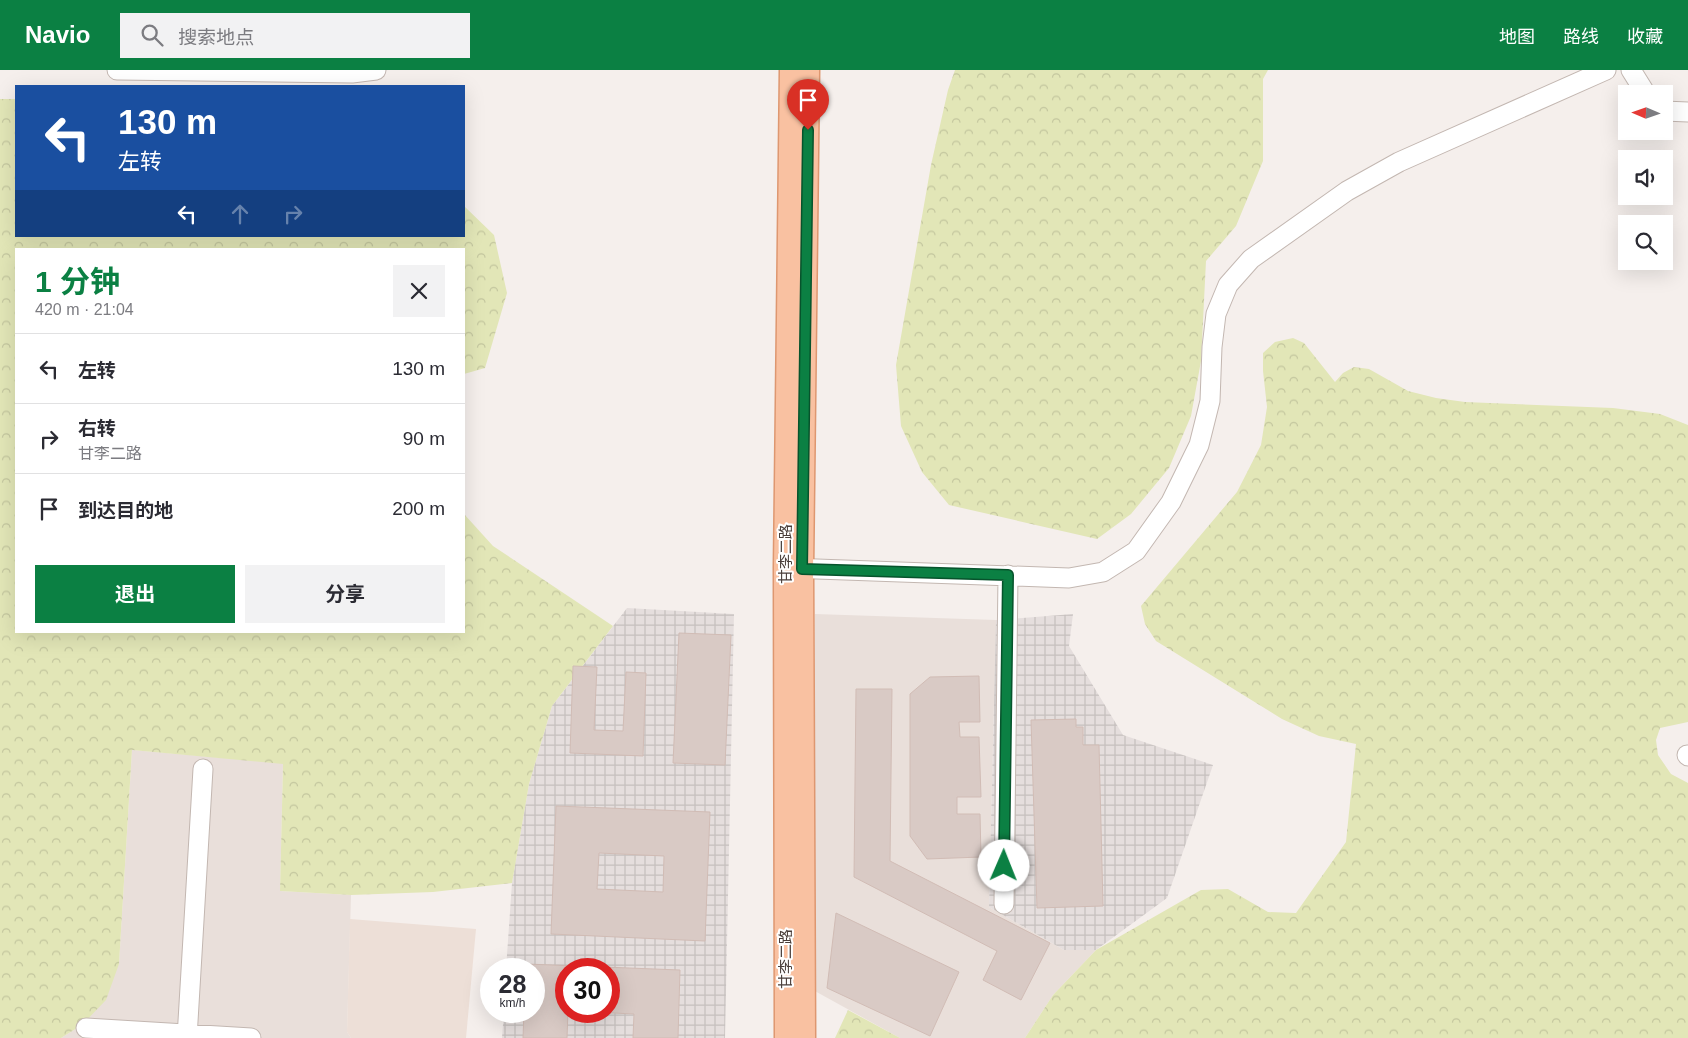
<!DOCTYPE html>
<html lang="zh">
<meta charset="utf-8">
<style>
:root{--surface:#fff;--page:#f2f2f3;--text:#2b2b33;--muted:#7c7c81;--line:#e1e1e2;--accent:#0b8043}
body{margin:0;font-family:Helvetica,"Noto Sans SC",sans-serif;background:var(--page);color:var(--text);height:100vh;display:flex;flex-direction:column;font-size:19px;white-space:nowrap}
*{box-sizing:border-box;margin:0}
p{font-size:16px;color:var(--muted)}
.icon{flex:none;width:28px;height:28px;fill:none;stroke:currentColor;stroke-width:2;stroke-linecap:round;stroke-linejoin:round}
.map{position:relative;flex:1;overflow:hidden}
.details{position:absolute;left:15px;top:178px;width:450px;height:385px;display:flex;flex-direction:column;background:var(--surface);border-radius:0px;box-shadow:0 5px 20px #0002}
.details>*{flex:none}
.guide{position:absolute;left:15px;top:15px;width:450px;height:152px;border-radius:0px;box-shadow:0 5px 20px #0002;background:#1a4fa0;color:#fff;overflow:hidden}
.needle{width:32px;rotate:272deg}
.buttons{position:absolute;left:1618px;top:15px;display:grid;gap:10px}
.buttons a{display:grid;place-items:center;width:55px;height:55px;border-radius:0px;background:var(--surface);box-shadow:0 5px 20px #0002;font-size:25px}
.speed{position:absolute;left:480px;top:888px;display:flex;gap:10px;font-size:25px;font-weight:700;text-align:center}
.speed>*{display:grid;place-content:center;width:65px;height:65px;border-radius:50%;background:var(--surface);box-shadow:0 5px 20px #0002;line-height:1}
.speed small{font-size:12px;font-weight:400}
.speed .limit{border:8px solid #d22;background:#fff;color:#111}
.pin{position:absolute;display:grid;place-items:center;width:42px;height:42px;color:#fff;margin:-51px -21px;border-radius:50% 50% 50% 0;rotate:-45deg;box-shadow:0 0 5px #0007}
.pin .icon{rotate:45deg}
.me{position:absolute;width:55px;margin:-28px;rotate:1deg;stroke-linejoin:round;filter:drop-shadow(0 0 4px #0008)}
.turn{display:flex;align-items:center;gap:18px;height:105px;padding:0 20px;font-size:22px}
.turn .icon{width:65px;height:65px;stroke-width:2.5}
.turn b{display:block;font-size:35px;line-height:42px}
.lanes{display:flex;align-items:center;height:48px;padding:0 20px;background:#0003;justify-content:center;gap:25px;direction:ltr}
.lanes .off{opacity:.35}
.round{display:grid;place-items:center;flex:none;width:52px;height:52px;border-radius:0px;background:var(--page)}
.headline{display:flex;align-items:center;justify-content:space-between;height:85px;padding:0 20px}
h1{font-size:30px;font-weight:700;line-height:38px;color:var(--accent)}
.cta{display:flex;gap:10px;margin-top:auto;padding:10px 20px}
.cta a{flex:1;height:58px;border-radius:0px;background:var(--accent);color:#fff;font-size:20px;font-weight:700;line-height:58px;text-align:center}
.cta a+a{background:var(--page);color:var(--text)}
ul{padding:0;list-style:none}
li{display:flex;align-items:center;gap:15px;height:70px;padding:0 20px;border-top:1px solid var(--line)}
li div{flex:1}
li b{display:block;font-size:19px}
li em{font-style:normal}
header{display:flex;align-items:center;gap:30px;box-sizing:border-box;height:70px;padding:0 25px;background:var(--accent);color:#fff}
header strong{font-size:24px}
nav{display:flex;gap:28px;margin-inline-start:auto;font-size:18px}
.search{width:350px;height:45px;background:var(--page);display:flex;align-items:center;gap:12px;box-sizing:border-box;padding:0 18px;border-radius:0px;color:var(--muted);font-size:19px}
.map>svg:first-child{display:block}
.residential{fill:#e9dfda}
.industrial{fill:url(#industrial-grid);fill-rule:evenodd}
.education{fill:#eddfd7}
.forest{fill:url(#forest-crowns)}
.building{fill:#d9cac5;stroke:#d1bcb5;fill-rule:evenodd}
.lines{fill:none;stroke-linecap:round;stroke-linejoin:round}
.minor-casing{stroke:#c3b7b1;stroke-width:21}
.major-casing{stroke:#de9770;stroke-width:25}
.minor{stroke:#fff;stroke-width:19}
.major{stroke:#f9c1a1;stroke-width:22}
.route-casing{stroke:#07532c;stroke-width:12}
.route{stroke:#0b8043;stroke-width:9}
.labels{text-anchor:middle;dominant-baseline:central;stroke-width:4;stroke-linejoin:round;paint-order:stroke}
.street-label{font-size:15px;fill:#493e3a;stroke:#fff}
</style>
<header>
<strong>Navio</strong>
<div class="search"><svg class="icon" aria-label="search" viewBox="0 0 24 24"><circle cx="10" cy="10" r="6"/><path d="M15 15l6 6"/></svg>搜索地点</div>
<nav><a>地图</a><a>路线</a><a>收藏</a></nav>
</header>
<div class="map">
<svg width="1688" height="968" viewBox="0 0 1688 968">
<defs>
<pattern id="industrial-grid" width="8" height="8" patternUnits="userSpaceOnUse" patternTransform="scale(1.25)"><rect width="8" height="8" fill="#e5dedd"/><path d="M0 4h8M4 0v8" fill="none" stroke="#c6c0be"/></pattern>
<pattern id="forest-crowns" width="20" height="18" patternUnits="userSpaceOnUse" patternTransform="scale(1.25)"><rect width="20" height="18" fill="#e2e6b7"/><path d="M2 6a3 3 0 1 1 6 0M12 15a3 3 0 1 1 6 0" fill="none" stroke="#c3c69e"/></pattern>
</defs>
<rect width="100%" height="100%" fill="#f5efec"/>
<path class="residential" d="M 815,544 L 996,550 L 989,837 L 1064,880 L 1096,880 L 1053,925 L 1025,968 L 900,968 L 813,920 Z
M 132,680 L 283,693 L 280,821 L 351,825 L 347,962 L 351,968 L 61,968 L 82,955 L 119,894 Z"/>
<path class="industrial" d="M 627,538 L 734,544 L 725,968 L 502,968 L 504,941 L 534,941 L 534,899 L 506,899 L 512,813 L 529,714 L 552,636 ZM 566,899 L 609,899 L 609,941 L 566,941 Z
M 1073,544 L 1069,576 L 1123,665 L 1213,695 L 1167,828 L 1096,880 L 1064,880 L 989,837 L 996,550 Z"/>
<path class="education" d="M 350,849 L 476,859 L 466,968 L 351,968 L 347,962 Z"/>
<path class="forest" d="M 955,0 L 1268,0 L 1263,9 L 1263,91 L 1236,156 L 1206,191 L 1201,291 L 1191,346 L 1169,398 L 1131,444 L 1097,469 L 949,435 L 922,402 L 901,356 L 896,295 L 931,95 L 948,20 Z
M 0,29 L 16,29 L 16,166 L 464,166 L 464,136 L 494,165 L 507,223 L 485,298 L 464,304 L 464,179 L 16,179 L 16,561 L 464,561 L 464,444 L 493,476 L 613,556 L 552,636 L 529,714 L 512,813 L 433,822 L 351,825 L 280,821 L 283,694 L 132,680 L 119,894 L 106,930 L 82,955 L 61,968 L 0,968 Z
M 1293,268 L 1304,273 L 1335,312 L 1343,303 L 1354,297 L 1369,299 L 1408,321 L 1436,328 L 1465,332 L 1613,338 L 1660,344 L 1688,355 L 1688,652 L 1660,658 L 1656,670 L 1658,685 L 1671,704 L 1688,713 L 1688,968 L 1025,968 L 1053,925 L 1096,880 L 1201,820 L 1228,819 L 1268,842 L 1296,843 L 1346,772 L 1356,674 L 1319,666 L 1282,649 L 1156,571 L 1145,554 L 1141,536 L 1237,422 L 1261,375 L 1267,337 L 1263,301 L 1263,283 L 1275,272 Z
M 848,940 L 900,968 L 835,968 Z"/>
<path class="building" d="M 679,563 L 731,565 L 725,695 L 673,693 Z
M 573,596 L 597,597 L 594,660 L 623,661 L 626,602 L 646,603 L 643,686 L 570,683 Z
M 979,606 L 980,652 L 959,652 L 960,667 L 979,667 L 981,727 L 957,727 L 957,744 L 980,744 L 981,787 L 927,789 L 910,766 L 910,624 L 930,607 Z
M 856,619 L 892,619 L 890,791 L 1050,873 L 1021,930 L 983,910 L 997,881 L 854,807 Z
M 1076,649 L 1076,657 L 1083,657 L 1083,675 L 1099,675 L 1103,836 L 1037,838 L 1031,650 Z
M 556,736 L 710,742 L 705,871 L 551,864 ZM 599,783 L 664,786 L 663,822 L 597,819 Z
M 836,843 L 959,902 L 930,966 L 827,918 Z
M 526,894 L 680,900 L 678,968 L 633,968 L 634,944 L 572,941 L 609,941 L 609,899 L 566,899 L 566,941 L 568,941 L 567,968 L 523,968 L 524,941 L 534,941 L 534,899 L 526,899 Z"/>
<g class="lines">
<g class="minor-casing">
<path id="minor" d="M 117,0 L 352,3 L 376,0
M 1631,0 L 1646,24
M 1664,41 L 1688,42
M 789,498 L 1069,508 L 1103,502 L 1136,481 L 1171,432 L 1199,375 L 1210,331 L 1212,277 L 1216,244 L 1228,215 L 1251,189 L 1347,121 L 1399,92 L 1606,0
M 1687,685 L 1688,686
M 1004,834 L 1008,505
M 86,958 L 251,968
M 187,968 L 203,699"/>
</g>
<g class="major-casing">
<path id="major" d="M 786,968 L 785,498 L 791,0
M 804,968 L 802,499 L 808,0"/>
</g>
<use href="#minor" class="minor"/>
<use href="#major" class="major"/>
</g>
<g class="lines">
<g class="route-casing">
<path id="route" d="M 808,60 L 802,499 L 1008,505 L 1004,796"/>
</g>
<use href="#route" class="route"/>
</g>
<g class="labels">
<g class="street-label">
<text transform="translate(785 484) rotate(-90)">甘李二路</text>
<text transform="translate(785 889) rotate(-90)">甘李二路</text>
</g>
</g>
</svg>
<div class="buttons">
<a><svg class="needle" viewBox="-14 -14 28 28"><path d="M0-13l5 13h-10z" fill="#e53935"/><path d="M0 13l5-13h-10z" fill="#7c7c81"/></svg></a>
<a><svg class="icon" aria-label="sound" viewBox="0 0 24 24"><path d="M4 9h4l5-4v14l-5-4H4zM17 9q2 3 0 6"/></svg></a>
<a><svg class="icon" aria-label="search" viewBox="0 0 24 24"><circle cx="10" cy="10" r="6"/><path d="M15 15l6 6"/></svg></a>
</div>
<div class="speed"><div>28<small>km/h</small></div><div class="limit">30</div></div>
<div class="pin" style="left:808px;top:60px;background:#d93025"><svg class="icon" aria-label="arrive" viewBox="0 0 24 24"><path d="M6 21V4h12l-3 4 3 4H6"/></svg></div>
<svg class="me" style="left:1004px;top:796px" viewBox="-20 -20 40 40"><circle r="19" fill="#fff"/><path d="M0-13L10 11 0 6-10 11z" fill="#0b8043"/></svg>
<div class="guide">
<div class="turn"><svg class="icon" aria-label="left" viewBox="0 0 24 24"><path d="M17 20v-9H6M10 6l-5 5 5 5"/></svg><div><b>130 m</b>左转</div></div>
<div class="lanes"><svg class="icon" aria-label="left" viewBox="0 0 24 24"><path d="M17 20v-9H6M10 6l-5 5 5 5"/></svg><svg class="icon off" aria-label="ahead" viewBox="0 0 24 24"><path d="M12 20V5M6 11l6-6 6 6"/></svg><svg class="icon off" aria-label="right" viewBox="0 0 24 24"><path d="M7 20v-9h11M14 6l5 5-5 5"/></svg></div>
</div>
<section class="details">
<div class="headline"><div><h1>1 分钟</h1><p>420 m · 21:04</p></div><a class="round"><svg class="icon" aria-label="close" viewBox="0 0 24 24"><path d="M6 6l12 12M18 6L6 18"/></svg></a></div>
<ul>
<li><svg class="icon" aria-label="left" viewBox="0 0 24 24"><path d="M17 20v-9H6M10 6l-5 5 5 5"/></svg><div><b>左转</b></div><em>130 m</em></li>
<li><svg class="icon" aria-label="right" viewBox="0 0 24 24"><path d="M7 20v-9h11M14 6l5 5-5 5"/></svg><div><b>右转</b><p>甘李二路</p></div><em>90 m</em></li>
<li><svg class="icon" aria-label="arrive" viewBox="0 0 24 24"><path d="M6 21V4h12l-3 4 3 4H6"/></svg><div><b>到达目的地</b></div><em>200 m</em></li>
</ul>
<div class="cta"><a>退出</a><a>分享</a></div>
</section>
</div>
